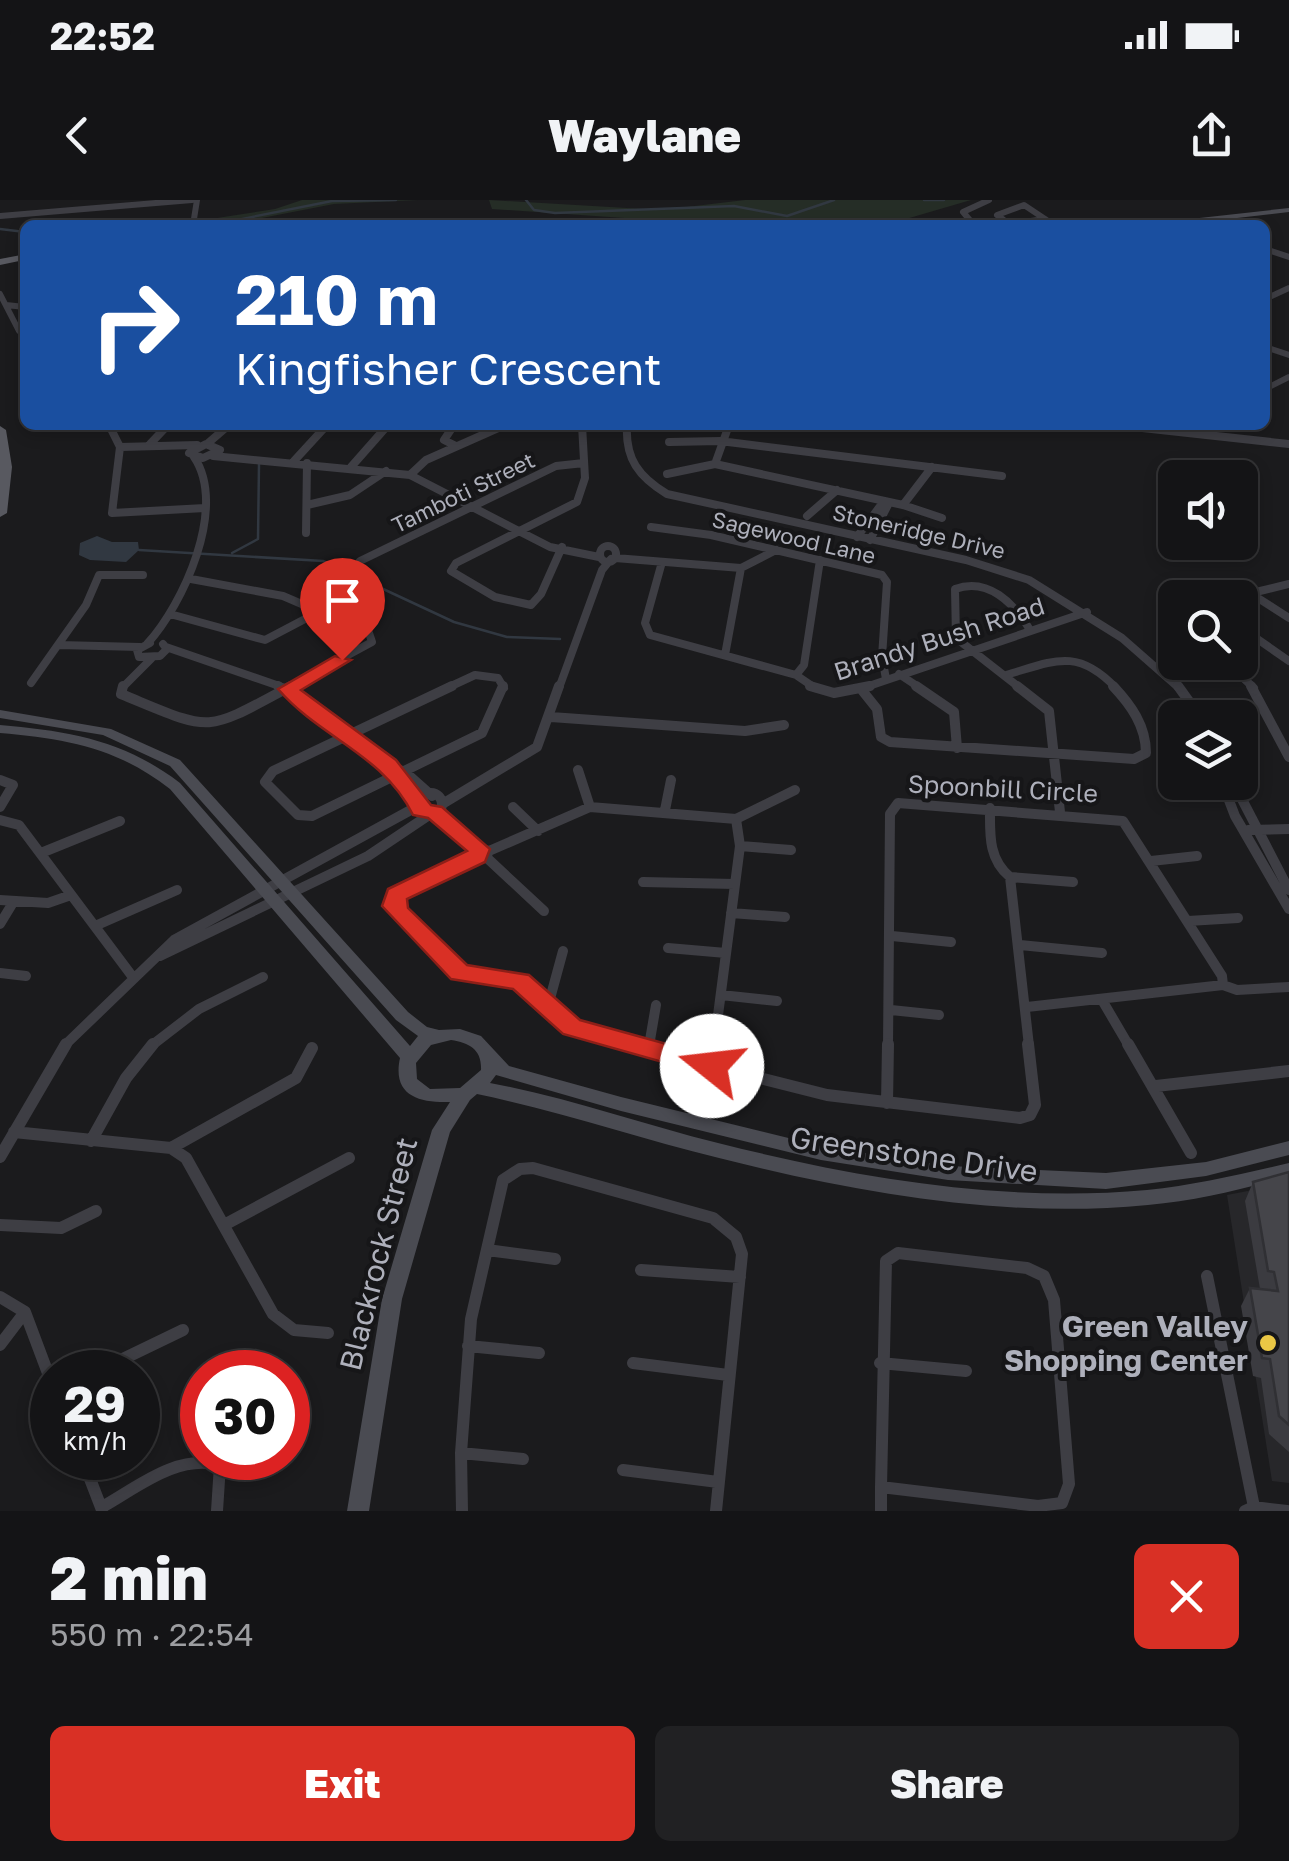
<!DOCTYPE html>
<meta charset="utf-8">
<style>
:root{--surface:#141416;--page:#212123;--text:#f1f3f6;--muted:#9d9ea1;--line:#333335;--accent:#d93025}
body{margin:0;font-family:"Golos Text",sans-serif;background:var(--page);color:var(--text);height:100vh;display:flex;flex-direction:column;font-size:38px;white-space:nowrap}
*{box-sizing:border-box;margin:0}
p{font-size:32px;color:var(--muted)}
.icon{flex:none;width:55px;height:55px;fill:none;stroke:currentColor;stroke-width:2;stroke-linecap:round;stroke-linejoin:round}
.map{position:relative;height:1311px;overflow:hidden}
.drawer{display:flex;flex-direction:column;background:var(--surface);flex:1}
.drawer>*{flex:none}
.hud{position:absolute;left:20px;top:20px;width:1250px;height:210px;border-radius:15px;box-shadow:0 5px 15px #0003,0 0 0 2px var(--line);background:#1a4fa0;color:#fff;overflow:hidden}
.tools{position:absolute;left:1158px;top:260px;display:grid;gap:20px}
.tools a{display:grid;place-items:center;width:100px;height:100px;border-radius:15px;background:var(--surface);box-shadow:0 5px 15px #0003,0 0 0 2px var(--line);font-size:50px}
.speed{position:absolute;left:30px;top:1150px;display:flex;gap:20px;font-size:50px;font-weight:700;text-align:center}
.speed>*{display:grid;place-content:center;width:130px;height:130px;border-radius:50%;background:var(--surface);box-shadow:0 5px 15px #0003,0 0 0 2px var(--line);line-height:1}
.speed small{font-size:25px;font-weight:400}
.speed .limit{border:15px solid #d22;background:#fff;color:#111}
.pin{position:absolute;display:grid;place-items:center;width:85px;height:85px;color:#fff;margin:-102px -42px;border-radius:50% 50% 50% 0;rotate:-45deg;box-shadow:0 0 10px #0007}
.pin .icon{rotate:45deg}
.me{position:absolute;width:110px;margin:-55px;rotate:286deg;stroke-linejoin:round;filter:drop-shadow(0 0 8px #0008)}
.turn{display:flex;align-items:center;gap:35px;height:210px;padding:0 50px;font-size:45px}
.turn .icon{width:130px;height:130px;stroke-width:2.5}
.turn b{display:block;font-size:70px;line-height:85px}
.round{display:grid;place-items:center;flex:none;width:105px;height:105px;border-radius:15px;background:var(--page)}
.overview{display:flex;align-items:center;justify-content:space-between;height:170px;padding:0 50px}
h1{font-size:60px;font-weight:800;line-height:75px}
.primary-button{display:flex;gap:20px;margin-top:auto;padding:20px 50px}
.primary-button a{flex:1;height:115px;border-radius:15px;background:var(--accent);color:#fff;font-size:40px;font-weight:800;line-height:115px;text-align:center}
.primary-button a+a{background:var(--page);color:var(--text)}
.status{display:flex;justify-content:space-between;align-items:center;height:70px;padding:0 50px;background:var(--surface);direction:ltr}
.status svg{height:28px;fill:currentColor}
header{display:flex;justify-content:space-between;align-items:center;height:130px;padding:0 50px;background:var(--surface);font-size:45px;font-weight:800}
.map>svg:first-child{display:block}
.built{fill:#27272a}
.green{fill:#252d26}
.water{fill:#313841}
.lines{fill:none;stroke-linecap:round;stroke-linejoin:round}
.stream{stroke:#313841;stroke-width:2.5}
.street-far3{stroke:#3e3e44;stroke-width:6}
.street-far2{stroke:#3e3e44;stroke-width:8}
.street-far1{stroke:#3e3e44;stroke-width:10}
.street{stroke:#3e3e44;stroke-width:12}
.secondary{fill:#4a4b52;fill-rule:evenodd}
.primary{fill:#585960;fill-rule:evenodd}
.wall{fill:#3b3b40}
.building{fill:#45454a;stroke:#303034;stroke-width:2.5}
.route{fill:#d93025;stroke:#8d1f18;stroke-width:2.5}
.poi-dot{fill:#eac745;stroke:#161618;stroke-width:4}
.labels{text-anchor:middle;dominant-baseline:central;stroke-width:8;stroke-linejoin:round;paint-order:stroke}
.far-street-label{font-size:22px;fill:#aeb0bb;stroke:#161618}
.street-label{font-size:25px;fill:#aeb0bb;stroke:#161618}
.near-street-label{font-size:30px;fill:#aeb0bb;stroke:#161618}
.near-poi-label{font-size:30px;font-weight:bold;fill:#aeb0bb;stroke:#161618;text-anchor:end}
</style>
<div class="status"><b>22:52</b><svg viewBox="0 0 49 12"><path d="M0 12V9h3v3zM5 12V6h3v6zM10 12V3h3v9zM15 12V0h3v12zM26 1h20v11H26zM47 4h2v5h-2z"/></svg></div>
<header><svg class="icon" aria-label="back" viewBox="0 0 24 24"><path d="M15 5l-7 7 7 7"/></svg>Waylane<svg class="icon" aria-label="share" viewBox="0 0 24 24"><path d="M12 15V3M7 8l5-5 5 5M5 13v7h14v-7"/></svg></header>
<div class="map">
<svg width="1289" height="1311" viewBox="0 0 1289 1311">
<rect width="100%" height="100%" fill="#1b1b1d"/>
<path class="built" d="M 1289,983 L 1289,1283 L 1272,1281 L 1227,995 Z"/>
<path class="green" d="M 302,0 L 418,0 L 334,4 L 225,25 L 172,25 L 275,9 Z
M 489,0 L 661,10 L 745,0 L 971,0 L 906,19 L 850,19 L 845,25 L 627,25 L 624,18 L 492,9 Z"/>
<path class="water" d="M 97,336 L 112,342 L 138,342 L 139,350 L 126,362 L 90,360 L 79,355 L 80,343 Z"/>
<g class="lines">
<path class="stream" d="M 526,0 L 534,10 L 555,13 L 734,6 L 787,16 L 834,0
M 924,0 L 944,0
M 212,25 L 332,1 L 396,0
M 0,29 L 25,32
M 139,350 L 323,361 L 454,422 L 507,437 L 560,439
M 232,353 L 258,339 L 259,264"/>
<path class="street-far3" d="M 1024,5 L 1045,19 L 1009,24 L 997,15 Z
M 0,16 L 192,0
M 1045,19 L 1053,25
M 193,25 L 197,0
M 863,25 L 879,25
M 974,25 L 963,12 L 989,0
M 1265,49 L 1289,57
M 0,94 L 19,131
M 1265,99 L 1289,88
M 6,105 L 25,107
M 1265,147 L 1289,155
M 1265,189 L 1289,177"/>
<path class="street-far2" d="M 109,225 L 120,247 L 112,313 L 205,308
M 454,225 L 444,240 L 456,246
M 627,225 C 625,259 639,277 667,294 L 966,360 L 1029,380 L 1122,438 L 1179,488
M 1115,225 L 1289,244
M 669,242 L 720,241 L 1002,276
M 150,244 L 168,225
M 206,244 L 220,250 L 203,258 L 189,253 Z
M 207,244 L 229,225
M 120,247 L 197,245
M 213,256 L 410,275 L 550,347 L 599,357
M 294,261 L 327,225
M 715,264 L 729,225
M 351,267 L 388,225
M 667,274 L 715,264 L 903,305 L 942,318
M 410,275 L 426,260 L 505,225
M 307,305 L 350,295 L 386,271
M 903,305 L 932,267
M 807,316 L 837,290
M 651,327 L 711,335 L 882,375 L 887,382 L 882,457 L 886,479
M 306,333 L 307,263
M 857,337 L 884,301
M 870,340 L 889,303
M600 354a8 8 0 1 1 16 0a8 8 0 1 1-16 0Z
M 562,347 L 541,394 L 531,405 L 495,397 L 451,371 L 456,363 L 577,302 L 585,278 L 582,225
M 615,358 L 741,368 L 776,350
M 360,361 L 556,266 L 584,263
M 662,362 L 645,423 L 650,435 L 796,475 L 815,488
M 191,379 L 283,396 L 369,433 L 372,442 L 287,488
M 1250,393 L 1289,418
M 1231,398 L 1289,384
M 1175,411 L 1162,417 L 1175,427
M 170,414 L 265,440 L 324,409
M 1240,427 L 1289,461
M 150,443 L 137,450 L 139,457 L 160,456 L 167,449 L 163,444
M 147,444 C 183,405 228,307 194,257
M 59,445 L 140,447
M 166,447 L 285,488
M 725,455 L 741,368
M 1226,462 L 1254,488
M 899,474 L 920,488
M 796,475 L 804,465 L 820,360
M 1006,475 C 1054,461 1077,447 1116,488
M 31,483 L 86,405 L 99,375 L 143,375
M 122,488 L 151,459
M 447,488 L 475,475 L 498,478 L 504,488
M 559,488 L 602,370 L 611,359
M 863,488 L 1087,412
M 1020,488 L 956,438 L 955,389 C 988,377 1014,403 1030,430"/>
<path class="street-far1" d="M 123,486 L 121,494 C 214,532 202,534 291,486
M 278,486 L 388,565 L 405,572 L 432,596
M 452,486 L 273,571 L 265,582 L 298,615 L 312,616 L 482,533 L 503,486
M 810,486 L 834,493 L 870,486
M 916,486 L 954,512 L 957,548
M 1017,486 L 1049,511 L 1060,612
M 1178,486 L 1201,518
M 1251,486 L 1289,557
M 861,489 L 877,509 L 881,537 L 890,542 L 1134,559 L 1146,553 C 1146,526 1131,505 1113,486
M 551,517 L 745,531 L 784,525
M 578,570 L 590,607
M 394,574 L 420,600
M 0,580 L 13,585 L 0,607
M 1222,582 L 1235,616 L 1289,709
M 1233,582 L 1289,690
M420 604a11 11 0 1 1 22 0a11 11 0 1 1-22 0Z
M 444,603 L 537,547 L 559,486
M 513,607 L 538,631
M 990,608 C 990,634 988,659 1010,677 L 1073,682
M 665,610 L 671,580
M 434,612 L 478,649
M 736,619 L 795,590
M 0,620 L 19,625 L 132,776
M 1248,630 L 1289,629
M 740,646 L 791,650
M 489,651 L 590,607 L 736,619 L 740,646 L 714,846
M 41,653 L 120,621
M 477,657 L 486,657 L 489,651
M 477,657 L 411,686 L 393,701 L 453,770 L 520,782 L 581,831 L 639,846
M 477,657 L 479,649 L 489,651
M 486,657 L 544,711
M 1151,661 L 1197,656
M 1010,677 L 1029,846
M 643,682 L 735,684
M 0,700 L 48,703 L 71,695
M 731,713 L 785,717
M 1188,721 L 1238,718
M 0,724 L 14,701
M 95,726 L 177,690
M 892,736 L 951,742
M 1020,745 L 1102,753
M 668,748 L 726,753
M 160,756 L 368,656 L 432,613
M 0,773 L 26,776
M 1223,785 L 1237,790 L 1289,787
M 721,795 L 777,801
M 1102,800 L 1129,846
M 548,806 L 563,751
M 891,810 L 939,815
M 64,846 L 174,740 L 418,606
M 151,846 L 199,809 L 263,777
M 649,846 L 656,805
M 888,846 L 890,614 L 898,603 L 1123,621 L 1222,776 L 1223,785 L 1027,807"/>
<path class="street" d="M 629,844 L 712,866 L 715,844
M 1128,844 L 1191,953
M 649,848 L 650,844
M 712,866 L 827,895 L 1020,918 L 1030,915 L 1035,905 L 1028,844
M 1156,886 L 1289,871
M 887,903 L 888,844
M 14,932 L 171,948 L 186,958 L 273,1114 L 294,1130 L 328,1133
M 91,941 L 126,878 L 153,844
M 171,948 L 296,878 L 312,848
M 0,957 L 66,844
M 0,1025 L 61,1028 L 96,1011
M 224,1025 L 349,958
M 487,1050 L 555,1059
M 898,1053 L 1027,1068 L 1044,1076 L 1054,1100 L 1069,1284 L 1062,1303 L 1038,1306 L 881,1287 L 886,1061 Z
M 641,1070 L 740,1077
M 1207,1076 L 1254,1307
M 0,1097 L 25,1112 L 52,1184
M 0,1145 L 25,1112
M 468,1146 L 539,1153
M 633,1163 L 728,1175
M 880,1163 L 966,1171
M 96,1172 L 183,1130
M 461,1253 L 523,1259
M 82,1258 L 102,1310
M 623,1270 L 718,1282
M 102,1307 C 138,1287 176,1254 220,1265 L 217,1311
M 462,1311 L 461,1253 L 471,1119 L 503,980 L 520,969 L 533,968 L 713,1018 L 736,1037 L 742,1054 L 716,1311
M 881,1311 L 881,1287
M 1245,1311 L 1254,1307 L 1287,1311"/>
<path class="secondary" d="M 1289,8 L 1289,12 L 1176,25 L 1150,25 L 1154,23 Z
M 0,510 L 111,529 L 180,560 L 408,812 L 427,827 L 439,830 L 460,829 L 481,836 L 509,866 L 621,897 L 821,946 L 948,966 L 1106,973 L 1206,962 L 1289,941 L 1289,955 L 1206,976 L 1106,989 L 948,980 L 821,960 L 621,911 L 496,875 L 490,883 C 567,897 641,924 718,943 C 857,978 1003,1003 1147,990 C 1195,985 1242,974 1289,963 L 1289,977 C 1242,989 1196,1001 1148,1005 C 1004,1019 858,993 719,958 C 638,938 559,911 477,894 L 470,900 L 450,932 L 402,1099 L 369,1311 L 347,1311 L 382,1099 L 432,930 L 450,902 C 418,903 392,895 400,858 L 170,589 C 116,547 66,539 0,533 L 0,525 C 69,531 124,540 180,583 L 410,846 L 418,836 L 396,820 L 170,566 L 103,535 L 0,518 ZM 451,840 C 470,843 482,850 481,870 L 460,888 L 430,889 L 417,879 L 416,863 L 431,845 Z"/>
<path class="primary" d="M 21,55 L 24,56 L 24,60 L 0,65 L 0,59 Z
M 0,226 L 6,230 L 12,267 L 7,313 L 0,317 Z"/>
</g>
<path class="wall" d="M 1289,972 L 1289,1252 L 1269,1234 L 1261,1178 L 1253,1176 L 1241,1106 L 1250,1088 L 1260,1089 L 1245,1001 L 1253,982 Z"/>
<path class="building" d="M 1289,972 L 1289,1225 L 1279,1216 L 1270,1159 L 1262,1158 L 1250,1088 L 1278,1091 L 1274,1072 L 1268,1071 L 1253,982 Z"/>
<path class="route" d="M 335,456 L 351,460 L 301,490 L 396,560 L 431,605 L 442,607 L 490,649 L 485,662 L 407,699 L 408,708 L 467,765 L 529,775 L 580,820 L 721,859 L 725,866 L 721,873 L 712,876 L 563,834 L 513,789 L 451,779 L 382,706 L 388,689 L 467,651 L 428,618 L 413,615 C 383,554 320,538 278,489 Z"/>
<circle class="poi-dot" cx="1268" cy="1143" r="10"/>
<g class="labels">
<g class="far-street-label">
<text transform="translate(463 292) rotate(-26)">Tamboti Street</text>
<text transform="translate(919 331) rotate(13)">Stoneridge Drive</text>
<text transform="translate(794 337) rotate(13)">Sagewood Lane</text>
</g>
<g class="street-label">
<text transform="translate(939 438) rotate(-18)">Brandy Bush Road</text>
<text transform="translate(1003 588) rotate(3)">Spoonbill Circle</text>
</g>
<g class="near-street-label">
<text transform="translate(914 954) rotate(8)">Greenstone Drive</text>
<text transform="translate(378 1054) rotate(-76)">Blackrock Street</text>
</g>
<g class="near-poi-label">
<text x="1248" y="1126">Green Valley<tspan x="1248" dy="34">Shopping Center</tspan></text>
</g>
</g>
</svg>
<div class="tools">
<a><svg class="icon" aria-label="sound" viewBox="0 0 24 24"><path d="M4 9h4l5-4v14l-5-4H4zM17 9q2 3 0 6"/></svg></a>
<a><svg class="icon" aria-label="search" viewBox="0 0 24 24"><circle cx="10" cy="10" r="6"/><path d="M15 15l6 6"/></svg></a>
<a><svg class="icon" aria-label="layers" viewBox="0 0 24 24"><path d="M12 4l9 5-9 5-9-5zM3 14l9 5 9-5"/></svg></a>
</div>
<div class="speed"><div>29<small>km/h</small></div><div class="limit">30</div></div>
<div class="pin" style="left:342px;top:460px;background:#d93025"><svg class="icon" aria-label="arrive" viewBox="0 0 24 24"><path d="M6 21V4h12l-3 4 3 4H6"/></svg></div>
<svg class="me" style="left:712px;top:866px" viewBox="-20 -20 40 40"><circle r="19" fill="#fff"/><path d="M0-13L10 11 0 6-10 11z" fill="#d93025"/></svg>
<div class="hud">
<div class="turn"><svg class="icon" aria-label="right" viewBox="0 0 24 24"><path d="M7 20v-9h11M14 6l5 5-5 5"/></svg><div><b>210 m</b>Kingfisher Crescent</div></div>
</div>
</div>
<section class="drawer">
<div class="overview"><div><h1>2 min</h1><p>550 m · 22:54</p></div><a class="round" style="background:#d93025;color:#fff"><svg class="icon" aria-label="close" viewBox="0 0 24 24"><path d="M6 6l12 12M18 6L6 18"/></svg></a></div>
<div class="primary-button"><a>Exit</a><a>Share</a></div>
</section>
